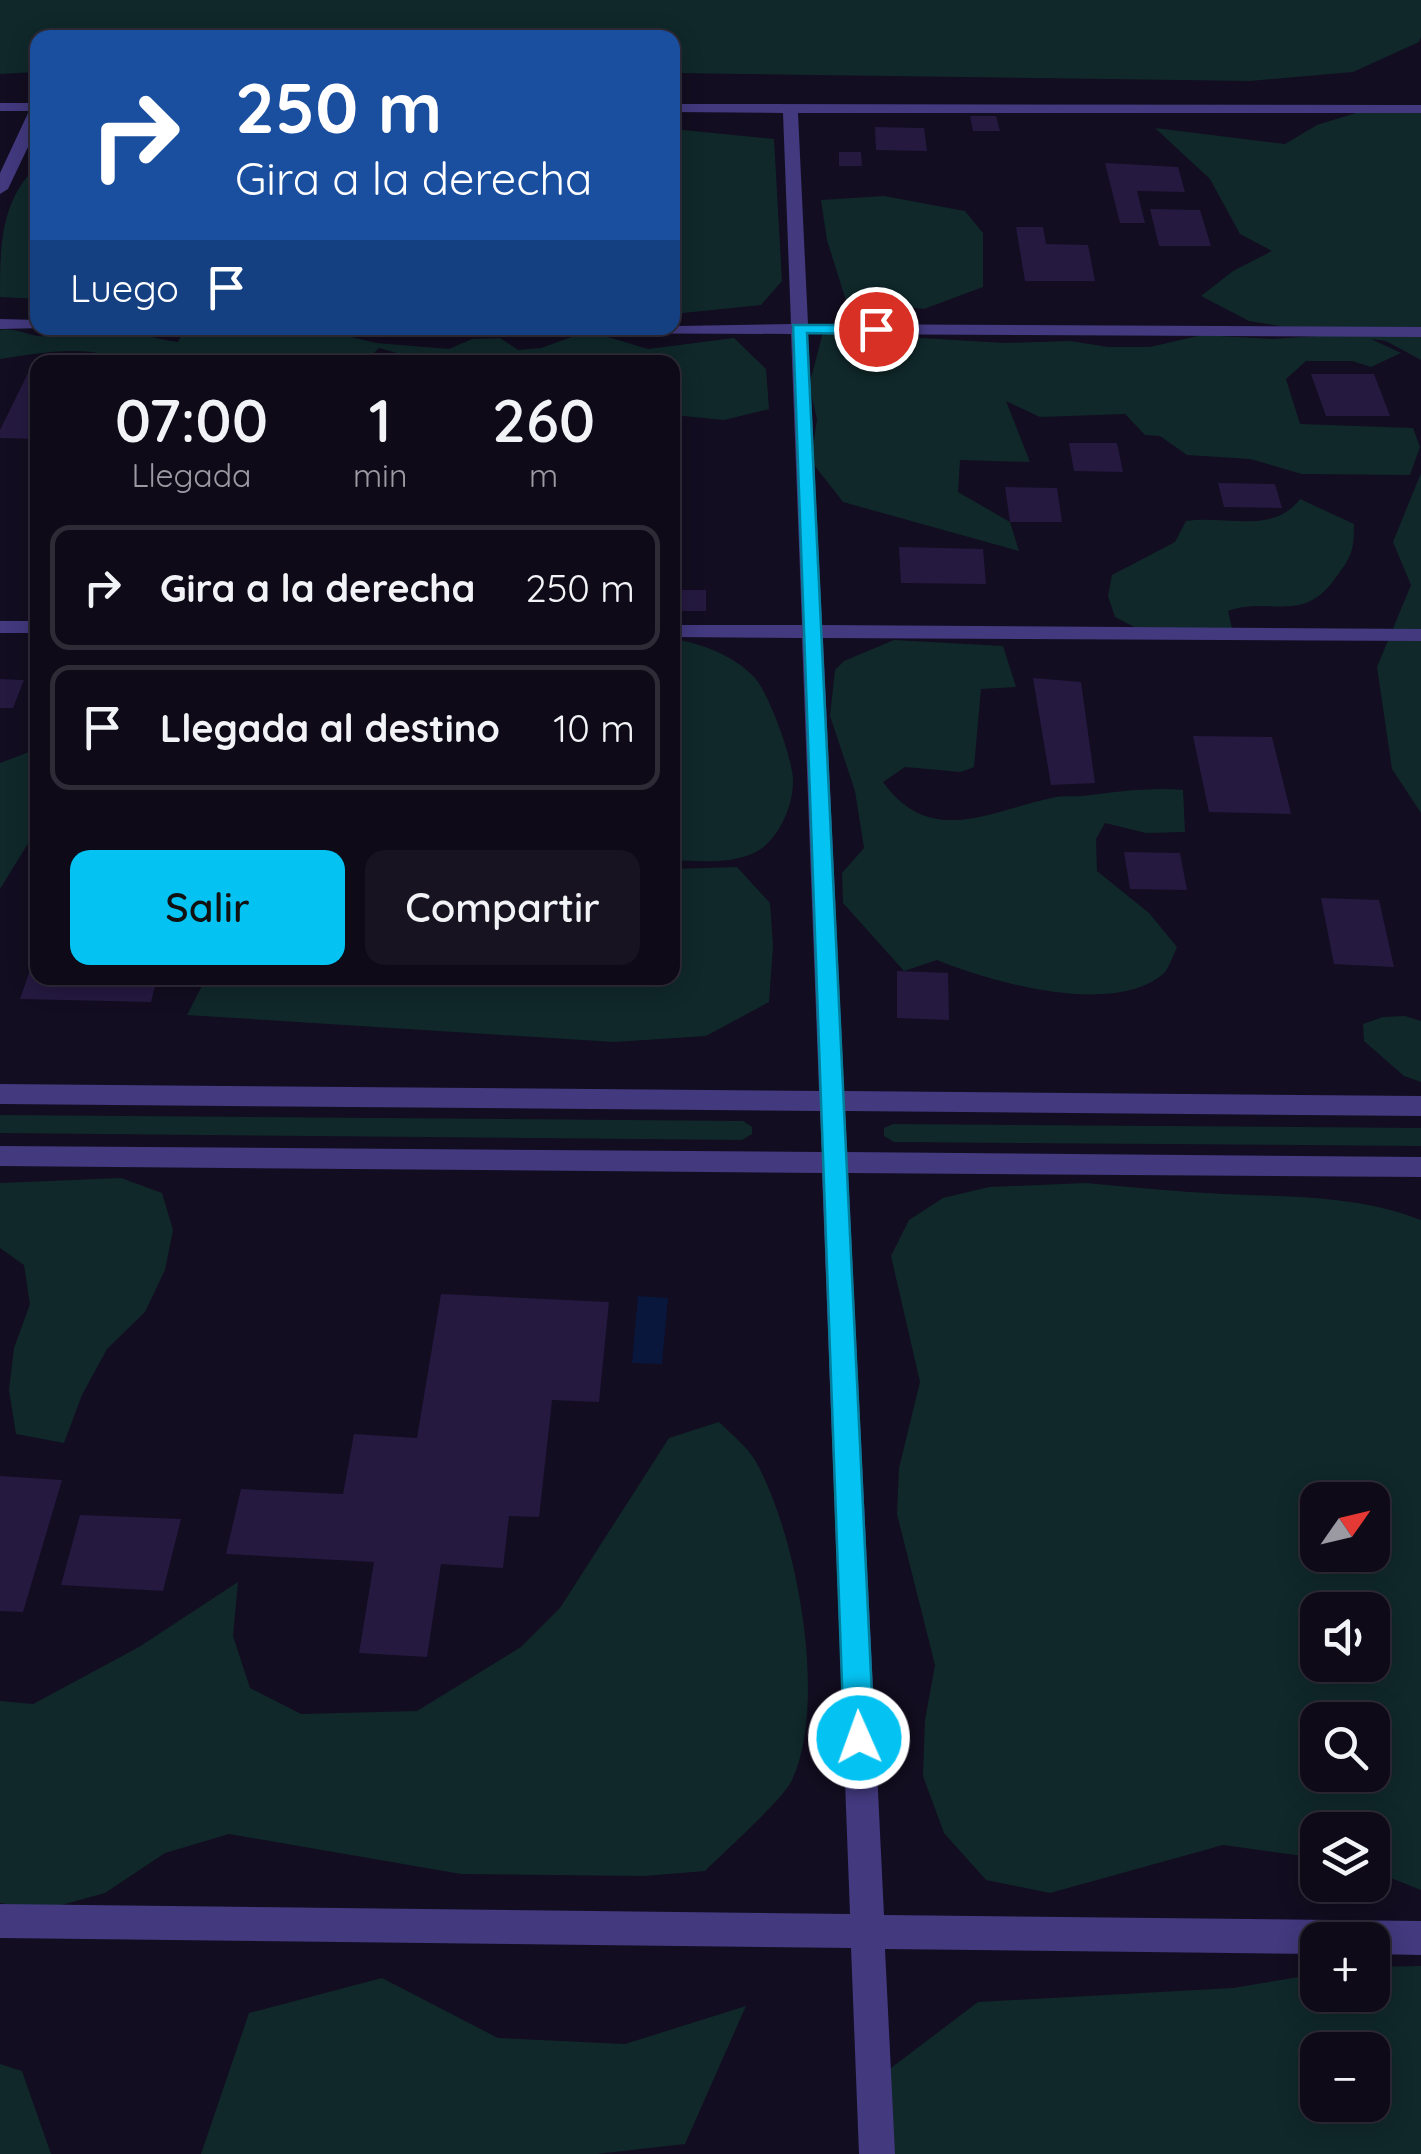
<!DOCTYPE html>
<html lang="es">
<meta charset="utf-8">
<style>
:root{--surface:#0e0a18;--page:#171321;--text:#f1f3f6;--muted:#9b9aa2;--line:#2e2b37;--accent:#04c3f3}
body{margin:0;font-family:Quicksand,sans-serif;background:var(--page);color:var(--text);height:100vh;display:flex;flex-direction:column;font-size:38px;white-space:nowrap}
*{box-sizing:border-box;margin:0}
p{font-size:32px;color:var(--muted)}
.icon{flex:none;width:55px;height:55px;fill:none;stroke:currentColor;stroke-width:2;stroke-linecap:round;stroke-linejoin:round}
.map{position:relative;flex:1;overflow:hidden}
.details{position:absolute;left:30px;top:355px;width:650px;height:630px;display:flex;flex-direction:column;background:var(--surface);border-radius:20px;box-shadow:0 5px 25px #0003,0 0 0 2px var(--line)}
.details>*{flex:none}
.guide{position:absolute;left:30px;top:30px;width:650px;height:305px;border-radius:20px;box-shadow:0 5px 25px #0003,0 0 0 2px var(--line);background:#1a4fa0;color:#fff;overflow:hidden}
.needle{width:65px;rotate:56deg}
.tools{position:absolute;left:1300px;top:1482px;display:grid;gap:20px}
.tools a{display:grid;place-items:center;width:90px;height:90px;border-radius:20px;background:var(--surface);box-shadow:0 5px 25px #0003,0 0 0 2px var(--line);font-size:50px}
.pin{position:absolute;display:grid;place-items:center;width:85px;height:85px;color:#fff;margin:-42px;border:5px solid #fff;border-radius:50%;box-shadow:0 2px 10px #0007}
.me{position:absolute;width:110px;margin:-55px;rotate:358deg;stroke-linejoin:round;filter:drop-shadow(0 0 8px #0008)}
.turn{display:flex;align-items:center;gap:35px;height:210px;padding:0 40px;font-size:45px}
.turn .icon{width:130px;height:130px;stroke-width:2.5}
.turn b{display:block;font-size:70px;line-height:85px}
.then{display:flex;align-items:center;height:95px;padding:0 40px;background:#0003;gap:20px;font-size:38px}
.eta{display:flex;justify-content:space-evenly;align-items:center;height:170px;text-align:center}
.eta b{font-size:60px;font-weight:600;line-height:70px}
.cta{display:flex;gap:20px;margin-top:auto;padding:20px 40px}
.cta a{flex:1;height:115px;border-radius:20px;background:var(--accent);color:#111;font-size:40px;font-weight:600;line-height:115px;text-align:center}
.cta a+a{background:var(--page);color:var(--text)}
ul{padding:0;list-style:none}
li{display:flex;align-items:center;gap:30px;height:125px;margin:0 20px 15px;padding:0 20px;border:5px solid var(--line);border-radius:20px}
li div{flex:1}
li b{display:block;font-size:38px}
li em{font-style:normal}
.map>svg:first-child{display:block}
.green{fill:#10282a;fill-rule:evenodd}
.water{fill:#0a173c}
.building{fill:#251940}
.lines{fill:none;stroke-linecap:round;stroke-linejoin:round}
.minor{fill:#42397e;fill-rule:evenodd}
.route{fill:#04c3f3;stroke:#037f9e;stroke-width:2.5}
</style>
<div class="map">
<svg width="1421" height="2154" viewBox="0 0 1421 2154">
<rect width="100%" height="100%" fill="#120d20"/>
<path class="green" d="M 0,0 L 1421,0 L 1421,37 L 1419,42 L 1353,72 L 1250,81 L 673,73 L 672,38 L 38,38 L 37,72 L 0,74 Z
M 1421,109 L 1421,360 L 1386,341 L 1371,339 L 1401,353 L 1371,367 L 1352,361 L 1306,361 L 1286,379 L 1300,424 L 1413,428 L 1420,447 L 1410,475 L 1302,474 L 1250,459 L 1187,455 L 1160,436 L 1145,435 L 1125,414 L 1040,417 L 1006,401 L 1030,462 L 960,460 L 958,492 L 1010,522 L 1019,551 L 843,502 L 811,461 L 817,419 L 809,386 L 823,332 L 1004,343 L 1070,341 L 1108,347 L 1150,347 L 1202,335 L 1272,339 L 1335,335 L 1249,321 L 1201,296 L 1233,271 L 1272,251 L 1240,234 L 1210,179 L 1155,128 L 1285,144 L 1317,125 L 1356,113 Z
M 673,129 L 774,139 L 782,281 L 761,305 L 673,314 Z
M 37,166 L 37,299 L 0,297 C 0,248 0,201 37,166 Z
M 884,196 L 965,211 L 983,233 L 983,287 L 924,309 L 868,302 L 847,304 L 827,240 L 821,200 Z
M 185,328 L 323,330 L 376,343 L 449,349 L 472,339 L 500,338 L 518,350 L 541,348 L 588,331 L 648,349 L 734,338 L 766,369 L 769,409 L 724,420 L 673,415 L 672,362 L 429,362 L 379,348 L 365,362 L 126,362 C 89,343 40,353 0,359 L 0,330 C 15,328 24,334 38,336 C 55,338 70,331 85,329 C 116,324 147,338 178,342 Z
M 1421,473 L 1421,813 L 1392,769 L 1377,667 L 1411,585 L 1393,542 Z
M 1300,499 L 1354,524 C 1354,553 1351,557 1334,580 C 1302,624 1270,596 1228,611 L 1232,628 L 1209,638 L 1138,629 L 1115,617 L 1108,596 L 1112,575 L 1175,542 L 1186,521 C 1225,515 1273,535 1300,499 Z
M 673,639 C 701,643 735,656 755,678 C 769,694 792,757 793,779 C 794,806 777,846 749,855 C 725,864 698,861 673,860 Z
M 894,640 L 1003,646 L 1016,687 L 981,689 L 974,767 L 961,772 L 905,767 L 883,782 C 931,848 988,811 1052,798 C 1063,795 1073,797 1083,796 C 1117,792 1149,787 1183,790 L 1185,832 L 1146,833 L 1105,823 L 1096,839 L 1097,871 L 1149,913 L 1177,947 C 1173,955 1169,969 1163,974 C 1112,1017 991,982 937,960 L 904,971 L 843,903 L 842,873 L 864,848 L 855,791 L 830,716 L 835,670 L 844,661 Z
M 37,749 L 37,829 L 0,889 L 0,763 Z
M 737,867 L 770,903 L 773,946 L 769,1002 L 706,1036 L 614,1042 L 187,1015 L 206,978 L 672,978 L 673,869 Z
M 1405,1016 L 1421,1021 L 1421,1082 L 1404,1076 L 1364,1041 L 1363,1024 L 1383,1017 Z
M 0,1115 L 743,1121 L 752,1127 L 752,1134 L 742,1140 L 0,1133 Z
M 893,1124 L 1421,1128 L 1421,1146 L 894,1142 L 884,1136 L 884,1128 Z
M 121,1178 L 162,1193 L 173,1230 L 165,1270 L 145,1312 L 107,1349 L 82,1395 L 64,1443 L 16,1434 L 9,1390 L 14,1348 L 30,1304 L 24,1265 L 0,1248 L 0,1183 Z
M 1086,1183 C 1132,1187 1178,1192 1224,1194 C 1291,1197 1358,1195 1421,1220 L 1421,1890 L 1373,1871 L 1372,1830 L 1318,1830 L 1317,1858 L 1223,1845 L 1050,1893 L 986,1880 L 944,1833 L 923,1776 L 925,1720 L 935,1665 L 897,1514 L 899,1468 L 920,1382 L 891,1256 L 909,1220 L 943,1198 L 989,1187 ZM 1318,1500 L 1372,1500 L 1372,1555 L 1318,1555 ZM 1318,1610 L 1372,1610 L 1372,1665 L 1318,1665 ZM 1318,1720 L 1372,1720 L 1372,1775 L 1318,1775 Z
M 719,1422 C 731,1434 748,1447 756,1462 C 797,1535 829,1705 791,1782 C 781,1801 724,1852 705,1871 L 644,1876 L 461,1874 L 229,1834 L 165,1853 L 105,1893 L 43,1910 L 0,1903 L 0,1701 L 33,1704 L 139,1647 L 238,1582 L 233,1636 L 250,1688 L 301,1714 L 417,1711 L 521,1647 L 560,1608 L 669,1438 Z
M 1421,1966 L 1421,2154 L 887,2154 L 883,2074 L 978,2002 L 1233,1988 L 1317,1974 L 1318,1995 L 1372,1995 L 1373,1967 ZM 1318,2050 L 1372,2050 L 1372,2105 L 1318,2105 Z
M 382,1978 L 498,2038 L 625,2044 L 746,2006 L 685,2144 L 596,2154 L 201,2154 L 249,2013 Z
M 0,2064 L 22,2071 L 51,2154 L 0,2154 Z"/>
<path class="water" d="M 638,1296 L 668,1298 L 662,1364 L 632,1363 Z"/>
<path class="building" d="M 970,116 L 996,116 L 1000,131 L 973,131 Z
M 875,127 L 924,128 L 927,151 L 876,150 Z
M 839,152 L 861,152 L 862,166 L 839,166 Z
M 1105,163 L 1178,167 L 1185,192 L 1137,191 L 1145,223 L 1120,223 Z
M 1150,209 L 1200,210 L 1211,246 L 1159,246 Z
M 1016,227 L 1043,227 L 1046,244 L 1088,245 L 1095,281 L 1025,281 Z
M 32,365 L 38,365 L 38,439 L 0,438 L 0,430 Z
M 1311,374 L 1374,374 L 1390,416 L 1326,416 Z
M 1069,443 L 1117,443 L 1123,472 L 1074,471 Z
M 1218,483 L 1275,484 L 1282,508 L 1224,507 Z
M 1005,487 L 1057,488 L 1062,522 L 1010,522 Z
M 899,547 L 983,549 L 986,584 L 901,583 Z
M 672,590 L 706,590 L 706,611 L 672,611 Z
M 1033,678 L 1081,682 L 1095,783 L 1051,785 Z
M 0,679 L 24,680 L 13,708 L 0,708 Z
M 1193,736 L 1272,737 L 1291,814 L 1209,812 Z
M 1124,852 L 1180,853 L 1187,890 L 1130,889 Z
M 1321,898 L 1379,900 L 1394,967 L 1334,964 Z
M 38,947 L 38,978 L 157,978 L 151,1002 L 20,999 Z
M 897,971 L 948,973 L 949,1020 L 897,1018 Z
M 441,1294 L 609,1302 L 599,1402 L 552,1400 L 539,1517 L 509,1516 L 503,1568 L 441,1564 L 427,1657 L 359,1653 L 374,1562 L 226,1554 L 241,1489 L 343,1494 L 354,1434 L 417,1438 Z
M 0,1476 L 62,1480 L 23,1612 L 0,1611 Z
M 80,1515 L 181,1519 L 163,1591 L 61,1585 Z"/>
<g class="lines">
<path class="minor" d="M 0,103 L 38,103 L 38,126 L 8,189 L 0,194 L 0,173 L 29,111 L 0,111 Z
M 672,104 L 1421,105 L 1421,113 L 798,113 L 808,324 L 1421,327 L 1421,337 L 808,334 L 822,625 L 1421,629 L 1421,641 L 823,638 L 844,1091 L 1421,1096 L 1421,1116 L 845,1111 L 847,1152 L 1421,1157 L 1421,1177 L 848,1173 L 884,1915 L 1421,1921 L 1421,1955 L 1372,1954 L 1372,1940 L 1318,1940 L 1318,1954 L 885,1949 L 895,2154 L 859,2154 L 851,1948 L 0,1938 L 0,1904 L 850,1914 L 822,1173 L 0,1166 L 0,1146 L 822,1152 L 820,1111 L 0,1104 L 0,1084 L 819,1091 L 802,638 L 672,637 L 672,625 L 802,625 L 791,334 L 572,333 L 563,328 L 791,324 L 783,113 L 672,112 Z
M 0,319 L 38,320 L 38,328 L 45,328 L 0,329 Z
M 0,621 L 38,621 L 38,633 L 0,633 Z"/>
</g>
<path class="route" d="M 793,325 L 876,325 L 884,329 L 876,334 L 807,333 L 874,1738 L 869,1749 L 859,1753 L 849,1749 L 844,1738 Z"/>
</svg>
<div class="tools">
<a><svg class="needle" viewBox="-14 -14 28 28"><path d="M0-13l5 13h-10z" fill="#e53935"/><path d="M0 13l5-13h-10z" fill="#9b9aa2"/></svg></a>
<a><svg class="icon" aria-label="sound" viewBox="0 0 24 24"><path d="M4 9h4l5-4v14l-5-4H4zM17 9q2 3 0 6"/></svg></a>
<a><svg class="icon" aria-label="search" viewBox="0 0 24 24"><circle cx="10" cy="10" r="6"/><path d="M15 15l6 6"/></svg></a>
<a><svg class="icon" aria-label="layers" viewBox="0 0 24 24"><path d="M12 4l9 5-9 5-9-5zM3 14l9 5 9-5"/></svg></a>
<a>+</a>
<a>−</a>
</div>
<div class="pin" style="left:876px;top:329px;background:#d93025"><svg class="icon" aria-label="arrive" viewBox="0 0 24 24"><path d="M6 21V4h12l-3 4 3 4H6"/></svg></div>
<svg class="me" style="left:859px;top:1738px" viewBox="-20 -20 40 40"><circle r="17" fill="#04c3f3" stroke="#fff" stroke-width="3"/><path d="M0-11L8 9 0 5-8 9z" fill="#fff"/></svg>
<div class="guide">
<div class="turn"><svg class="icon" aria-label="right" viewBox="0 0 24 24"><path d="M7 20v-9h11M14 6l5 5-5 5"/></svg><div><b>250 m</b>Gira a la derecha</div></div>
<div class="then">Luego<svg class="icon" aria-label="arrive" viewBox="0 0 24 24"><path d="M6 21V4h12l-3 4 3 4H6"/></svg></div>
</div>
<section class="details">
<div class="eta">
<div><b>07:00</b><p>Llegada</p></div>
<div><b>1</b><p>min</p></div>
<div><b>260</b><p>m</p></div>
</div>
<ul>
<li><svg class="icon" aria-label="right" viewBox="0 0 24 24"><path d="M7 20v-9h11M14 6l5 5-5 5"/></svg><div><b>Gira a la derecha</b></div><em>250 m</em></li>
<li><svg class="icon" aria-label="arrive" viewBox="0 0 24 24"><path d="M6 21V4h12l-3 4 3 4H6"/></svg><div><b>Llegada al destino</b></div><em>10 m</em></li>
</ul>
<div class="cta"><a>Salir</a><a>Compartir</a></div>
</section>
</div>
